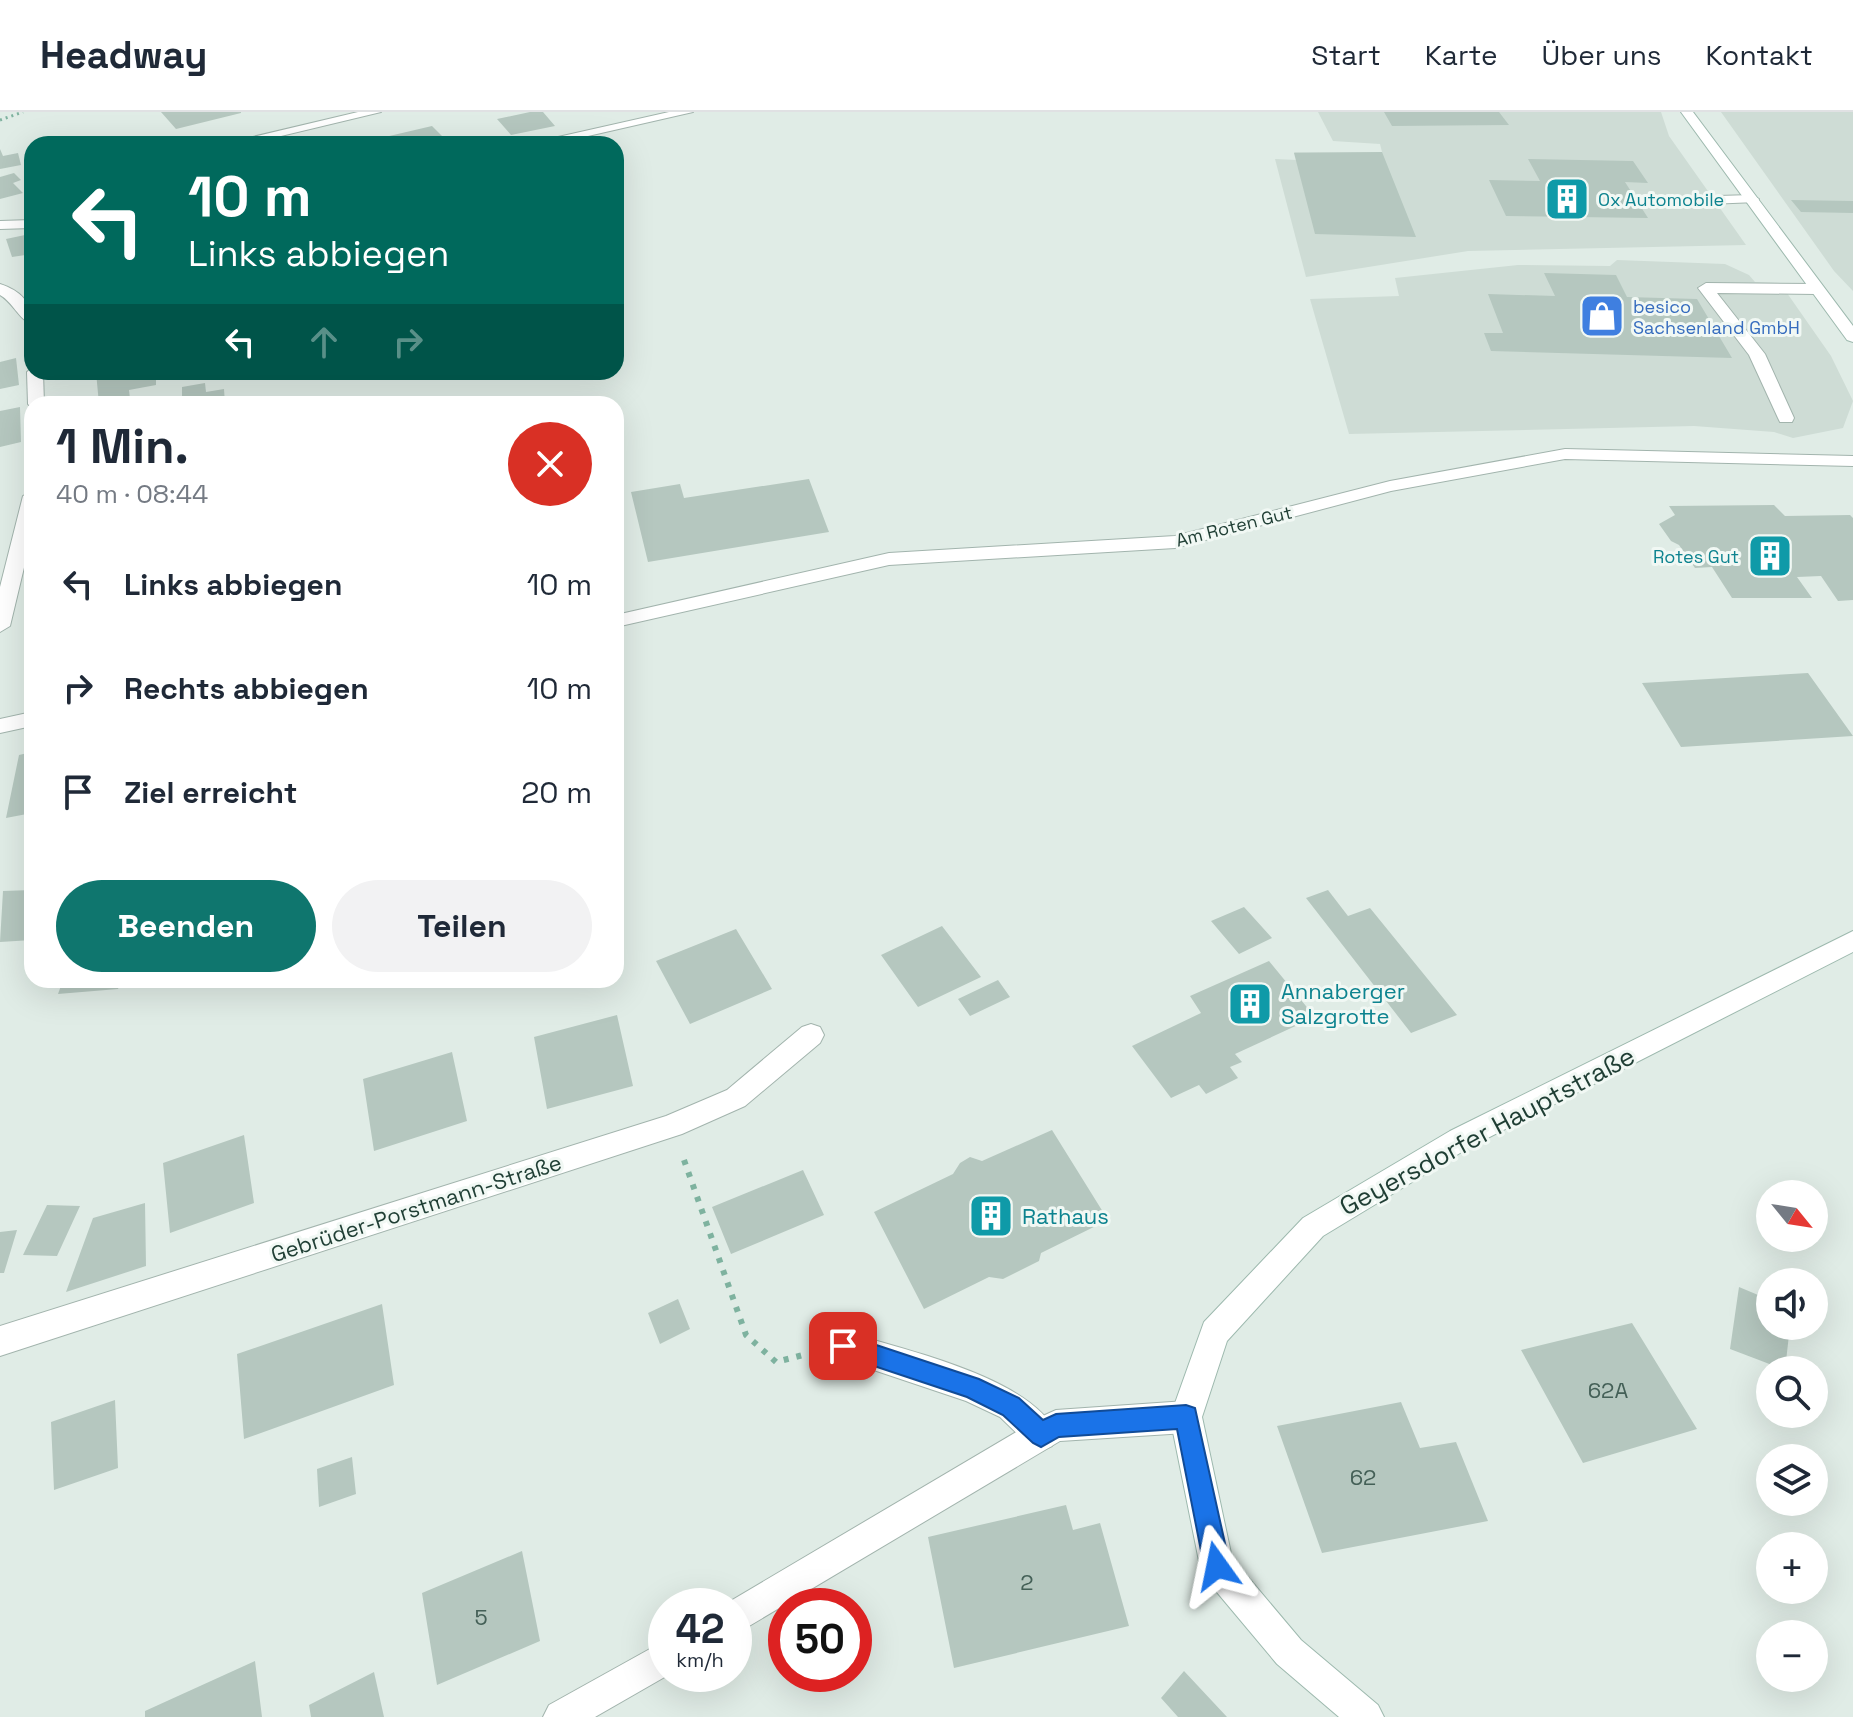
<!DOCTYPE html>
<html lang="de">
<meta charset="utf-8">
<style>
:root{--surface:#fff;--page:#f2f2f3;--text:#1f2937;--muted:#747a83;--line:#e0e1e3;--accent:#0f766e}
body{margin:0;font-family:"Space Grotesk",sans-serif;background:var(--page);color:var(--text);height:100vh;display:flex;flex-direction:column;font-size:30px;white-space:nowrap}
*{box-sizing:border-box;margin:0}
p{font-size:26px;color:var(--muted)}
.icon{flex:none;width:44px;height:44px;fill:none;stroke:currentColor;stroke-width:2;stroke-linecap:round;stroke-linejoin:round}
.map{position:relative;flex:1;overflow:hidden}
.side{position:absolute;left:24px;top:284px;width:600px;height:592px;display:flex;flex-direction:column;background:var(--surface);border-radius:24px;box-shadow:0 8px 32px #0002}
.side>*{flex:none}
.hud{position:absolute;left:24px;top:24px;width:600px;height:244px;border-radius:24px;box-shadow:0 8px 32px #0002;background:#00695c;color:#fff;overflow:hidden}
.needle{width:52px;rotate:120deg}
.fabs{position:absolute;left:1756px;top:1068px;display:grid;gap:16px}
.fabs a{display:grid;place-items:center;width:72px;height:72px;border-radius:50%;background:var(--surface);box-shadow:0 8px 32px #0002;font-size:40px}
.speed{position:absolute;left:648px;top:1476px;display:flex;gap:16px;font-size:40px;font-weight:700;text-align:center}
.speed>*{display:grid;place-content:center;width:104px;height:104px;border-radius:50%;background:var(--surface);box-shadow:0 8px 32px #0002;line-height:1}
.speed small{font-size:20px;font-weight:400}
.speed .limit{border:12px solid #d22;background:#fff;color:#111}
.pin{position:absolute;display:grid;place-items:center;width:68px;height:68px;color:#fff;margin:-34px;border-radius:16px;box-shadow:0 4px 12px #0006}
.me{position:absolute;width:88px;margin:-44px;rotate:348deg;stroke-linejoin:round;filter:drop-shadow(0 0 6px #0008)}
.turn{display:flex;align-items:center;gap:28px;height:168px;padding:0 32px;font-size:36px}
.turn .icon{width:104px;height:104px;stroke-width:2.5}
.turn b{display:block;font-size:56px;line-height:68px}
.lanes{display:flex;align-items:center;height:76px;padding:0 32px;background:#0003;justify-content:center;gap:40px;direction:ltr}
.lanes .off{opacity:.35}
.round{display:grid;place-items:center;flex:none;width:84px;height:84px;border-radius:42px;background:var(--page)}
.overview{display:flex;align-items:center;justify-content:space-between;height:136px;padding:0 32px}
h1{font-size:48px;font-weight:600;line-height:60px}
.action{display:flex;gap:16px;margin-top:auto;padding:16px 32px}
.action a{flex:1;height:92px;border-radius:48px;background:var(--accent);color:#fff;font-size:32px;font-weight:600;line-height:92px;text-align:center}
.action a+a{background:var(--page);color:var(--text)}
ul{padding:0;list-style:none}
li{display:flex;align-items:center;gap:24px;height:104px;padding:0 32px}
li div{flex:1}
li b{display:block;font-size:30px}
li em{font-style:normal}
header{display:flex;align-items:center;gap:48px;box-sizing:border-box;height:112px;padding:0 40px;background:var(--surface);border-bottom:2px solid var(--line)}
header strong{font-size:38px}
nav{display:flex;gap:44px;margin-inline-start:auto;font-size:28px}
.map>svg:first-child{display:block}
.built{fill:#cedcd5}
.building{fill:#b5c7bf}
.lines{fill:none;stroke-linecap:round;stroke-linejoin:round}
.lane-casing{stroke:#a2b4ad;stroke-width:2}
.street-casing{stroke:#a2b4ad;stroke-width:2}
.secondary-casing{stroke:#9db9ae;stroke-width:2}
.path-far1{stroke:#7eb29f;stroke-width:3;stroke-dasharray:2 4;stroke-linecap:butt}
.path{stroke:#7eb29f;stroke-width:6;stroke-dasharray:5 8;stroke-linecap:butt}
.lane{fill:#fff;fill-rule:evenodd}
.street{fill:#fff;fill-rule:evenodd}
.secondary{fill:#fff;fill-rule:evenodd}
.route{fill:#1a73e8;stroke:#114b97;stroke-width:2}
.labels{text-anchor:middle;dominant-baseline:central;stroke-width:6;stroke-linejoin:round;paint-order:stroke}
.far-culture-label{font-size:18px;fill:#0d838f;stroke:#f1f8f4;text-anchor:start}
.far-shop-label{font-size:18px;fill:#366cbe;stroke:#f1f8f4;text-anchor:start}
.far-street-label{font-size:18px;fill:#1f3e34;stroke:#f1f8f4}
.culture-label{font-size:22px;fill:#0d838f;stroke:#f1f8f4;text-anchor:start}
.street-label{font-size:22px;fill:#1f3e34;stroke:#f1f8f4}
.near-number-label{font-size:22px;fill:#446057}
.near-street-label{font-size:26px;fill:#1f3e34;stroke:#f1f8f4}
</style>
<header>
<strong>Headway</strong>
<nav><a>Start</a><a>Karte</a><a>Über uns</a><a>Kontakt</a></nav>
</header>
<div class="map">
<svg width="1853" height="1605" viewBox="0 0 1853 1605">
<rect width="100%" height="100%" fill="#e0ece6"/>
<path class="built" d="M 1318,0 L 1661,0 L 1669,24 L 1746,133 L 1468,139 L 1306,165 L 1275,47 L 1297,48 L 1294,40 L 1382,40 L 1380,32 L 1333,29 Z
M 1721,0 L 1853,0 L 1853,179 L 1834,159 Z
M 1617,148 L 1725,152 L 1749,163 L 1755,170 L 1780,171 L 1831,244 L 1853,289 L 1843,316 L 1793,326 L 1774,320 L 1694,314 L 1349,322 L 1310,187 L 1399,184 L 1395,166 L 1518,153 L 1610,154 Z"/>
<path class="building" d="M 161,0 L 241,0 L 241,1 L 176,17 Z
M 530,0 L 543,0 L 555,14 L 511,23 L 497,7 Z
M 1384,0 L 1499,0 L 1509,13 L 1392,14 Z
M 432,14 L 448,30 L 391,32 L 385,25 Z
M 0,37 L 3,44 L 18,41 L 21,53 L 0,57 Z
M 1382,40 L 1416,125 L 1315,122 L 1294,41 Z
M 1528,47 L 1633,49 L 1648,71 L 1625,70 L 1648,106 L 1506,104 L 1489,68 L 1540,69 Z
M 14,61 L 21,68 L 13,71 L 23,81 L 0,87 L 0,65 Z
M 1791,88 L 1853,89 L 1853,101 L 1801,100 Z
M 25,123 L 32,124 L 32,142 L 12,145 L 6,127 Z
M 1544,161 L 1616,163 L 1627,185 L 1697,187 L 1732,246 L 1491,239 L 1484,221 L 1503,221 L 1488,182 L 1555,184 Z
M 16,246 L 19,273 L 0,277 L 0,250 Z
M 96,260 L 168,260 L 169,266 L 156,268 L 156,273 L 129,278 L 130,287 L 99,292 Z
M 205,271 L 206,280 L 224,277 L 225,292 L 174,292 L 174,286 L 182,284 L 182,275 Z
M 20,295 L 21,330 L 0,335 L 0,299 Z
M 809,367 L 829,420 L 648,450 L 631,380 L 680,372 L 684,386 Z
M 1774,393 L 1785,404 L 1850,403 L 1853,406 L 1853,488 L 1838,489 L 1821,464 L 1797,465 L 1812,486 L 1732,486 L 1712,455 L 1695,456 L 1679,433 L 1671,429 L 1659,412 L 1675,403 L 1669,394 Z
M 1808,561 L 1853,624 L 1681,635 L 1642,571 Z
M 32,640 L 32,701 L 6,706 L 19,643 Z
M 32,778 L 32,828 L 0,830 L 3,779 Z
M 1328,778 L 1348,804 L 1370,796 L 1457,903 L 1411,921 L 1306,786 Z
M 1244,795 L 1272,826 L 1239,842 L 1211,809 Z
M 942,814 L 981,865 L 918,895 L 881,843 Z
M 736,817 L 772,877 L 690,912 L 656,849 Z
M 1269,849 L 1315,905 L 1235,942 L 1242,950 L 1230,955 L 1238,966 L 1206,982 L 1199,973 L 1171,986 L 1132,934 L 1201,901 L 1190,884 Z
M 63,868 L 122,868 L 118,877 L 58,882 Z
M 998,868 L 1010,885 L 970,904 L 958,887 Z
M 617,903 L 633,974 L 547,997 L 534,925 Z
M 452,940 L 467,1009 L 374,1039 L 363,967 Z
M 1052,1018 L 1108,1108 L 1041,1141 L 1039,1149 L 1003,1167 L 989,1165 L 924,1197 L 874,1100 L 953,1062 L 960,1051 L 970,1045 L 982,1049 Z
M 244,1023 L 254,1091 L 170,1121 L 163,1051 Z
M 803,1058 L 824,1103 L 731,1142 L 712,1095 Z
M 145,1091 L 146,1154 L 66,1180 L 93,1106 Z
M 47,1093 L 80,1094 L 57,1144 L 23,1143 Z
M 17,1118 L 4,1161 L 0,1161 L 0,1120 Z
M 1739,1175 L 1770,1188 L 1770,1214 L 1790,1214 L 1785,1258 L 1730,1237 Z
M 678,1187 L 690,1217 L 660,1232 L 648,1201 Z
M 382,1192 L 394,1273 L 244,1327 L 237,1242 Z
M 1632,1211 L 1697,1317 L 1583,1351 L 1521,1238 Z
M 115,1288 L 118,1356 L 54,1378 L 51,1310 Z
M 1401,1290 L 1420,1336 L 1456,1330 L 1488,1409 L 1322,1441 L 1277,1314 Z
M 352,1345 L 356,1382 L 319,1395 L 317,1357 Z
M 1066,1393 L 1073,1418 L 1100,1411 L 1129,1514 L 954,1556 L 928,1425 Z
M 522,1439 L 540,1529 L 437,1573 L 422,1481 Z
M 255,1549 L 262,1605 L 145,1605 L 145,1599 Z
M 1184,1559 L 1227,1605 L 1178,1605 L 1161,1586 Z
M 374,1560 L 384,1605 L 311,1605 L 309,1593 Z"/>
<g class="lines">
<g class="lane-casing">
<path id="lane" d="M 1752,83 L 1759,87 L 1757,90 L 1684,93 L 1677,89 L 1684,85 Z
M 1706,171 L 1816,172 L 1824,177 L 1816,182 L 1717,181 L 1765,242 L 1794,306 L 1792,310 L 1780,310 L 1778,306 L 1749,243 L 1698,176 Z
M 843,1219 C 900,1237 1033,1265 1057,1323 L 1052,1334 L 1041,1339 L 1030,1334 L 1000,1305 L 966,1289 L 832,1244 L 828,1234 L 832,1224 Z"/>
</g>
<g class="street-casing">
<path id="street" d="M 358,0 L 381,0 L 248,32 L 223,32 Z
M 669,0 L 693,0 L 553,32 L 527,32 Z
M 32,108 L 32,116 L 0,117 L 0,109 Z
M 0,172 C 21,179 32,190 32,212 C 19,208 13,190 0,183 Z
M 32,256 L 32,260 L 43,260 L 44,292 L 32,292 L 32,296 L 28,292 L 27,260 Z
M 1565,337 L 1853,344 L 1853,354 L 1565,347 L 1391,379 L 1175,436 L 889,453 L 616,515 L 616,503 L 889,441 L 1175,424 L 1390,369 Z
M 32,379 L 32,422 L 10,514 L 0,520 L 0,475 L 23,384 Z
M 32,600 L 32,614 L 0,621 L 0,607 Z
M 811,912 L 820,915 L 824,923 L 820,931 L 745,994 L 682,1022 L 0,1244 L 0,1214 L 666,1004 L 727,978 L 802,915 Z
M 1186,1289 L 1197,1294 L 1202,1305 L 1197,1316 L 1186,1321 L 1060,1329 L 734,1523 L 734,1494 L 722,1494 L 1045,1303 L 1056,1298 Z
M 666,1528 L 666,1562 L 670,1562 L 595,1605 L 543,1605 L 549,1593 Z"/>
</g>
<g class="secondary-casing">
<path id="secondary" d="M 1681,0 L 1693,0 L 1853,214 L 1853,230 L 1847,228 Z
M 1853,819 L 1853,840 L 1470,1035 L 1323,1124 L 1227,1229 L 1202,1305 L 1232,1446 L 1301,1528 L 1378,1593 L 1384,1605 L 1339,1605 L 1277,1552 L 1205,1466 L 1200,1454 L 1170,1305 L 1204,1210 L 1303,1106 L 1450,1019 Z"/>
</g>
<path class="path-far1" d="M 0,8 L 23,0"/>
<path class="path" d="M 684,1048 L 746,1223 L 776,1250 L 803,1243"/>
<use href="#lane" class="lane"/>
<use href="#street" class="street"/>
<use href="#secondary" class="secondary"/>
</g>
<path class="route" d="M 843,1222 L 979,1267 L 1019,1286 L 1043,1308 L 1056,1302 L 1186,1293 L 1195,1296 L 1230,1454 L 1226,1463 L 1217,1467 L 1208,1463 L 1204,1454 L 1177,1317 L 1059,1325 L 1041,1335 L 1033,1331 L 1003,1303 L 967,1285 L 835,1241 L 832,1234 L 835,1226 Z"/>
<defs>
<g id="building-square" transform="scale(2.3)"><rect x="-9" y="-9" width="18" height="18" rx="4" fill="#0f9aa8" stroke="#f1f8f4"/><path d="M-4-6H4V6H1V3H-1V6H-4ZM-2.5-4.3h1.7v1.8h-1.7ZM.8-4.3h1.7v1.8H.8ZM-2.5-1h1.7V.8h-1.7ZM.8-1h1.7V.8H.8Z" fill="#fff"/></g>
<g id="shop-square" transform="scale(2.3)"><rect x="-9" y="-9" width="18" height="18" rx="4" fill="#3f7fe0" stroke="#f1f8f4"/><path d="M-5-2.5h2.3a2.7 3.5 0 0 1 5.4 0H5L5.5 6h-11ZM-1.5-2.5h3a1.5 2.3 0 0 0-3 0Z" fill="#fff"/></g>
</defs>
<g fill-rule="evenodd">
<use href="#building-square" x="1567" y="87"/>
<use href="#shop-square" x="1602" y="204"/>
<use href="#building-square" x="1770" y="444"/>
<use href="#building-square" x="1250" y="892"/>
<use href="#building-square" x="991" y="1104"/>
</g>
<g class="labels">
<g class="far-culture-label">
<text x="1598" y="87">Ox Automobile</text>
<text x="1739" y="444" text-anchor="end">Rotes Gut</text>
</g>
<g class="far-shop-label">
<text x="1633" y="194">besico<tspan x="1633" dy="21">Sachsenland GmbH</tspan></text>
</g>
<g class="far-street-label">
<text transform="translate(1234 414) rotate(-14)">Am Roten Gut</text>
</g>
<g class="culture-label">
<text x="1281" y="879">Annaberger<tspan x="1281" dy="25">Salzgrotte</tspan></text>
<text x="1022" y="1104">Rathaus</text>
</g>
<g class="street-label">
<text transform="translate(416 1096) rotate(-18)">Gebrüder-Porstmann-Straße</text>
</g>
<g class="near-number-label">
<text x="1608" y="1278">62A</text>
<text x="1363" y="1365">62</text>
<text x="1027" y="1470">2</text>
<text x="481" y="1505">5</text>
</g>
<g class="near-street-label">
<text transform="translate(1487 1019) rotate(-28)">Geyersdorfer Hauptstraße</text>
</g>
</g>
</svg>
<div class="fabs">
<a><svg class="needle" viewBox="-14 -14 28 28"><path d="M0-13l5 13h-10z" fill="#e53935"/><path d="M0 13l5-13h-10z" fill="#747a83"/></svg></a>
<a><svg class="icon" aria-label="sound" viewBox="0 0 24 24"><path d="M4 9h4l5-4v14l-5-4H4zM17 9q2 3 0 6"/></svg></a>
<a><svg class="icon" aria-label="search" viewBox="0 0 24 24"><circle cx="10" cy="10" r="6"/><path d="M15 15l6 6"/></svg></a>
<a><svg class="icon" aria-label="layers" viewBox="0 0 24 24"><path d="M12 4l9 5-9 5-9-5zM3 14l9 5 9-5"/></svg></a>
<a>+</a>
<a>−</a>
</div>
<div class="speed"><div>42<small>km/h</small></div><div class="limit">50</div></div>
<div class="pin" style="left:843px;top:1234px;background:#d93025"><svg class="icon" aria-label="arrive" viewBox="0 0 24 24"><path d="M6 21V4h12l-3 4 3 4H6"/></svg></div>
<svg class="me" style="left:1217px;top:1454px" viewBox="-20 -20 40 40"><path d="M0-17L14 15 0 8-14 15z" fill="#1a73e8" stroke="#fff" stroke-width="4"/></svg>
<div class="hud">
<div class="turn"><svg class="icon" aria-label="left" viewBox="0 0 24 24"><path d="M17 20v-9H6M10 6l-5 5 5 5"/></svg><div><b>10 m</b>Links abbiegen</div></div>
<div class="lanes"><svg class="icon" aria-label="left" viewBox="0 0 24 24"><path d="M17 20v-9H6M10 6l-5 5 5 5"/></svg><svg class="icon off" aria-label="ahead" viewBox="0 0 24 24"><path d="M12 20V5M6 11l6-6 6 6"/></svg><svg class="icon off" aria-label="right" viewBox="0 0 24 24"><path d="M7 20v-9h11M14 6l5 5-5 5"/></svg></div>
</div>
<section class="side">
<div class="overview"><div><h1>1 Min.</h1><p>40 m · 08:44</p></div><a class="round" style="background:#d93025;color:#fff"><svg class="icon" aria-label="close" viewBox="0 0 24 24"><path d="M6 6l12 12M18 6L6 18"/></svg></a></div>
<ul>
<li><svg class="icon" aria-label="left" viewBox="0 0 24 24"><path d="M17 20v-9H6M10 6l-5 5 5 5"/></svg><div><b>Links abbiegen</b></div><em>10 m</em></li>
<li><svg class="icon" aria-label="right" viewBox="0 0 24 24"><path d="M7 20v-9h11M14 6l5 5-5 5"/></svg><div><b>Rechts abbiegen</b></div><em>10 m</em></li>
<li><svg class="icon" aria-label="arrive" viewBox="0 0 24 24"><path d="M6 21V4h12l-3 4 3 4H6"/></svg><div><b>Ziel erreicht</b></div><em>20 m</em></li>
</ul>
<div class="action"><a>Beenden</a><a>Teilen</a></div>
</section>
</div>
